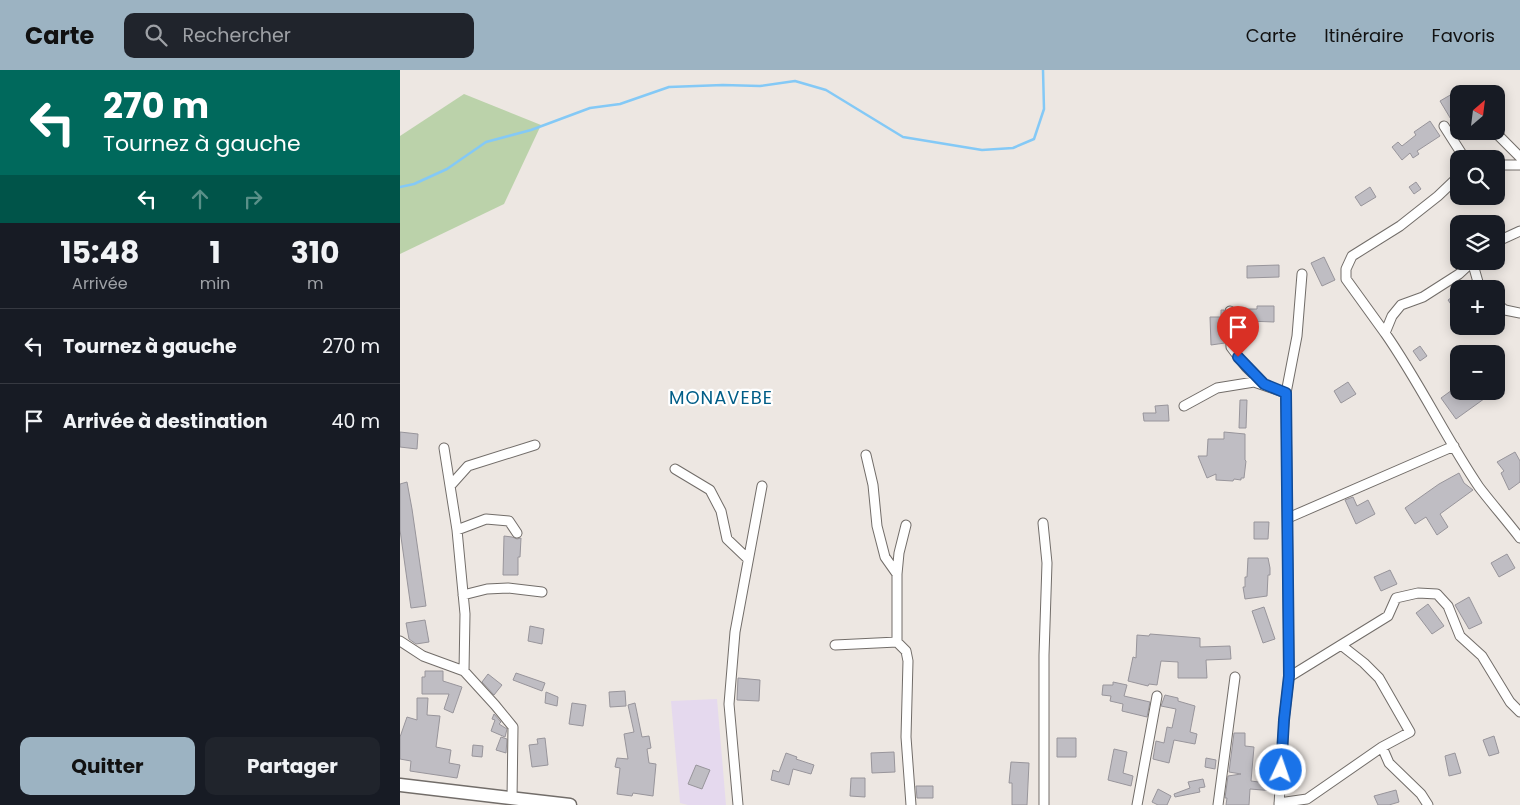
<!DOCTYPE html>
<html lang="fr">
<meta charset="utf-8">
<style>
:root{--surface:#171b24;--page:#20242c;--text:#f1f3f6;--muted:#9ea1a6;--line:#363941;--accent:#9cb3c2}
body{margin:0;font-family:Poppins,sans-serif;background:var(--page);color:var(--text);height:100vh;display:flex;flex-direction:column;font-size:19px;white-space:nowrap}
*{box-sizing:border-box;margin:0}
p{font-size:16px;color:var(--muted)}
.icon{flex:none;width:28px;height:28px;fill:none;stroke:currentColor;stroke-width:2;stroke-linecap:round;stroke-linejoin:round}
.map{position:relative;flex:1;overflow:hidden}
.sheet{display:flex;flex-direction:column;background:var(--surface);width:400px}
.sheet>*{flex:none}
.hud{background:#00695c;color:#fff;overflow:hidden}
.needle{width:32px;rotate:28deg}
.buttons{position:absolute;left:1050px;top:15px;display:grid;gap:10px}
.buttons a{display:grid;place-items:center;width:55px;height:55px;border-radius:10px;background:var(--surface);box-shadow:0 2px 12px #0003;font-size:25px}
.pin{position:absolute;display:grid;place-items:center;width:42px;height:42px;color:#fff;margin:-51px -21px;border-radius:50% 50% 50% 0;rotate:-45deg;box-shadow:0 0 5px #0007}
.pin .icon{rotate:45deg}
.me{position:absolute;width:55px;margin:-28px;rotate:3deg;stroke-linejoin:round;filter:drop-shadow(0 0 4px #0008)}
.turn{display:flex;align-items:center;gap:18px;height:105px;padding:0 20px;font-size:22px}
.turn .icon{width:65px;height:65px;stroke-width:2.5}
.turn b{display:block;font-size:35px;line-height:42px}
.lanes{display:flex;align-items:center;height:48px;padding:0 20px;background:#0003;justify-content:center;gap:25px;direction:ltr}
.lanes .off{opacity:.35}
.eta{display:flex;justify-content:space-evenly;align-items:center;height:85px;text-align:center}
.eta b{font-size:30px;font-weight:700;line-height:35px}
.cta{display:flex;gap:10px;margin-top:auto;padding:10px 20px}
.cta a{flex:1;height:58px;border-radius:10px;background:var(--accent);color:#111;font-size:20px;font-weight:700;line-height:58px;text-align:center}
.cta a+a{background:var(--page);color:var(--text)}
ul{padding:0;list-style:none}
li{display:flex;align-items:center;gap:15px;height:75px;padding:0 20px;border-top:1px solid var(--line)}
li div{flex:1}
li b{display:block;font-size:19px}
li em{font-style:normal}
header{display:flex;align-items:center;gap:30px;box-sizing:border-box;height:70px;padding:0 25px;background:var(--accent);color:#111}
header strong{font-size:24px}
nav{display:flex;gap:28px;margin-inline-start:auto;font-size:18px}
.search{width:350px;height:45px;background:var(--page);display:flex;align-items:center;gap:12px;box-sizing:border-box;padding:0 18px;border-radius:10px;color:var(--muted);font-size:19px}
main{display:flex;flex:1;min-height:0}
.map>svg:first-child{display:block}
.industrial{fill:#e5d9ee}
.green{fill:#bbd2aa}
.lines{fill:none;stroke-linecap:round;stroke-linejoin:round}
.stream{stroke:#84c9f6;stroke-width:2.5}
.building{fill:#bfbdc3;stroke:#98959b}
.street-casing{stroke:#726d69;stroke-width:11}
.secondary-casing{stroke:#726d69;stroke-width:15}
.street{stroke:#fff;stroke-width:9}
.secondary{stroke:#fff;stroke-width:12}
.route-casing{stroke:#114b97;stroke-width:12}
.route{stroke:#1a73e8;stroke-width:9}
.labels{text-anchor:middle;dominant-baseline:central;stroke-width:4.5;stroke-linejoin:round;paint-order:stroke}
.quarter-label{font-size:18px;letter-spacing:1px;fill:#005d87;stroke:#fff}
</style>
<header>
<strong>Carte</strong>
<div class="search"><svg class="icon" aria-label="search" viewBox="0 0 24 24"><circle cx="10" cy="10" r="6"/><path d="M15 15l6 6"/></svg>Rechercher</div>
<nav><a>Carte</a><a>Itinéraire</a><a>Favoris</a></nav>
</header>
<main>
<section class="sheet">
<div class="hud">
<div class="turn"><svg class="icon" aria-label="left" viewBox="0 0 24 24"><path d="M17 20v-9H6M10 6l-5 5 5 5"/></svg><div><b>270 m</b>Tournez à gauche</div></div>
<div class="lanes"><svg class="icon" aria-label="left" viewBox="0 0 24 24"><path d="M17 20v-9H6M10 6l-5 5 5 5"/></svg><svg class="icon off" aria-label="ahead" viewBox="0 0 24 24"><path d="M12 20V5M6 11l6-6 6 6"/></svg><svg class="icon off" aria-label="right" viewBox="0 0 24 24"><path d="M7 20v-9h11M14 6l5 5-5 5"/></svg></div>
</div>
<div class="eta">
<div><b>15:48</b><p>Arrivée</p></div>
<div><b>1</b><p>min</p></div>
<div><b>310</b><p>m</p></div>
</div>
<ul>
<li><svg class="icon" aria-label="left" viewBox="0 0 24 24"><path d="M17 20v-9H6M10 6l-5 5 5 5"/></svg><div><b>Tournez à gauche</b></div><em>270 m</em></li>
<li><svg class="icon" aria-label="arrive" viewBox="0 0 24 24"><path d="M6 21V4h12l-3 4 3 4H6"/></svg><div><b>Arrivée à destination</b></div><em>40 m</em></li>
</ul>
<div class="cta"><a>Quitter</a><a>Partager</a></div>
</section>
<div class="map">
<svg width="1120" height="735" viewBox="0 0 1120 735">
<rect width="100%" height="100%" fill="#ede7e2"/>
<path class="industrial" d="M 317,629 L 326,735 L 288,735 L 280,733 L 271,631 Z"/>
<path class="green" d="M 64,24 L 141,55 L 104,134 L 0,184 L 0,66 Z"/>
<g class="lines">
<path class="stream" d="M 0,117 L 14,114 L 47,99 L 86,72 L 131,60 L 190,38 L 220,34 L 269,17 L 323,15 L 360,16 L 395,11 L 426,20 L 503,67 L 582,80 L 613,78 L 634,69 L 644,39 L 643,0"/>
</g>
<path class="building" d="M 1052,24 L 1059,35 L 1059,47 L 1052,51 L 1040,31 Z
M 1030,51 L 1040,66 L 1017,81 L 1019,84 L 1013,88 L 1010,83 L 1002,90 L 992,77 L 998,72 L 1002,76 L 1016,65 L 1014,62 Z
M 1016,112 L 1021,119 L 1014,124 L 1009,117 Z
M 970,117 L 976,127 L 961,136 L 955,127 Z
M 924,187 L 935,210 L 922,216 L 911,193 Z
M 879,195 L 879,207 L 847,208 L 847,196 Z
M 1059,222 L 1059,246 L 1048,230 Z
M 857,236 L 874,236 L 874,252 L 847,251 L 847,275 L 838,275 L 836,239 L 857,239 Z
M 821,240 L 824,240 L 825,273 L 811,275 L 810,247 L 821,247 Z
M 1020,276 L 1027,286 L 1020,291 L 1013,281 Z
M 948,312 L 956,324 L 941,333 L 934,321 Z
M 1059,315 L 1059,321 L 1084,321 L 1088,326 L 1056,349 L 1041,328 Z
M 840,330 L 847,330 L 846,358 L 839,358 Z
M 768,335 L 769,351 L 744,351 L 743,343 L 756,343 L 755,336 Z
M 0,362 L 18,364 L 17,379 L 0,377 Z
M 824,362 L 845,364 L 845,390 L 846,391 L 844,408 L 841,408 L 841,410 L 834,409 L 833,411 L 816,410 L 816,404 L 807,408 L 798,386 L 807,386 L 808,369 L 824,369 Z
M 1115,382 L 1120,391 L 1120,412 L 1109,420 L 1101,403 L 1104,401 L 1097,392 Z
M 1059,403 L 1064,413 L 1073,420 L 1040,444 L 1048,457 L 1037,465 L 1026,447 L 1015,454 L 1005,438 L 1039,414 Z
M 7,412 L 12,439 L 26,536 L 11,538 L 0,460 L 0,414 Z
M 953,427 L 957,436 L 968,430 L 975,444 L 956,454 L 945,430 Z
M 854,452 L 869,452 L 868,469 L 854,469 Z
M 104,466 L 112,467 L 117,469 L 121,468 L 120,487 L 118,487 L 118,505 L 103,505 Z
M 1107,484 L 1115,498 L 1099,507 L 1091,493 Z
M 848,488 L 868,488 L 870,498 L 870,505 L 868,505 L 867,526 L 845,529 L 843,517 L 845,517 L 845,507 L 847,507 Z
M 990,500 L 997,514 L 981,521 L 974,507 Z
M 1069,527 L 1082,553 L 1069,559 L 1055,535 Z
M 1028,534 L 1044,556 L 1032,564 L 1016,543 Z
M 864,537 L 875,569 L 863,573 L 852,541 Z
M 25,550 L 29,572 L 16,574 L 9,569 L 6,553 Z
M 130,556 L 144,559 L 142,574 L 128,571 Z
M 750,564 L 800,568 L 800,577 L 830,576 L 831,589 L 806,590 L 807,608 L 778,608 L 778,592 L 761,591 L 757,615 L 749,614 L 748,616 L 728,611 L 733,587 L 736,588 L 737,565 L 749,566 Z
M 25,601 L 43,601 L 43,611 L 62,617 L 53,643 L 44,639 L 49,624 L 22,624 L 22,607 L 25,607 Z
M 116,603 L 145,613 L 142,621 L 113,610 Z
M 88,604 L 102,615 L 94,625 L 82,612 Z
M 338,608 L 360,610 L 359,631 L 337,630 Z
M 713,612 L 727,615 L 724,626 L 750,632 L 747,647 L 722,641 L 723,634 L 710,631 L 711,626 L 702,625 L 703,615 L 713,615 Z
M 225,621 L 226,636 L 210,637 L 209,622 Z
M 146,622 L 158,627 L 157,636 L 145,633 Z
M 765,625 L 778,628 L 778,631 L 795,636 L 790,662 L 797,664 L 795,674 L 774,670 L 769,693 L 753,689 L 756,671 L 764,673 L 767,657 L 772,658 L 776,639 L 761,636 Z
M 17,628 L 28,628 L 27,645 L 40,646 L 36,677 L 51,680 L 49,693 L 60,695 L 57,708 L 10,701 L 11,691 L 0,689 L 0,667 L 7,647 L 17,650 Z
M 172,633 L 186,635 L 183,656 L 169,654 Z
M 235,633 L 242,667 L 249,666 L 251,678 L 247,679 L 249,693 L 256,694 L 253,726 L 233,723 L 232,726 L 217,724 L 220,698 L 215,697 L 217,688 L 228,689 L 224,664 L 234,662 L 228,635 Z
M 94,644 L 101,652 L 99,654 L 107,659 L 105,667 L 91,661 L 95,650 L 92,649 Z
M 834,663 L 845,663 L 845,676 L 854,677 L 851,711 L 874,714 L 874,721 L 850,719 L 849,735 L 826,735 L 827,728 L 825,728 L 828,706 L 841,704 L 829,702 Z
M 1094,666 L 1099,683 L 1089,686 L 1083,670 Z
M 101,667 L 107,669 L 106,683 L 96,680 Z
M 145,668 L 148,695 L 132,697 L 129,675 L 138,674 L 137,669 Z
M 657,668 L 676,668 L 676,687 L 657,687 Z
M 73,675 L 83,676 L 82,687 L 72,686 Z
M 714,679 L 727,682 L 723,703 L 733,706 L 731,716 L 708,710 Z
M 494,682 L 495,702 L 472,703 L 471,683 Z
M 386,683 L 397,687 L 396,689 L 414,695 L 411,704 L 393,699 L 389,715 L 371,710 L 373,700 L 379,702 Z
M 1055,683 L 1061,703 L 1049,706 L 1045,686 Z
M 806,688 L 816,690 L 815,699 L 805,697 Z
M 611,692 L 629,693 L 627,735 L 612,735 L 612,713 L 609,713 Z
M 296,695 L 310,700 L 302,719 L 288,714 Z
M 451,708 L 465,708 L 465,727 L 450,726 Z
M 803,709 L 805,717 L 799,718 L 800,722 L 775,727 L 774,724 L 790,718 L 788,712 Z
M 516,716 L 533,716 L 533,728 L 517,728 Z
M 758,719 L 771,726 L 767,735 L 758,735 L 752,732 Z
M 996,720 L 999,732 L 989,735 L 978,735 L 974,726 Z"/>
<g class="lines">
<g class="street-casing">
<path id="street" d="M 1044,56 L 1065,89
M 1094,61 L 1120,87
M 1096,95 L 1120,95
M 1096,172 L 1120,161
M 1072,191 L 1078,212 L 1083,219
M 1073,191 L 1059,204 L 1023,227 L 1001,235 L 992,246 L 985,263 C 1020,313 1045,367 1079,417 C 1092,434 1107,451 1120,468
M 1096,233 L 1105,240 L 1120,243
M 830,241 L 831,277 L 846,297 L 864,314
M 985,263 L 946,209 L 946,199 L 952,186 L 1000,156 L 1038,126 L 1059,106
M 784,336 L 817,318 L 854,312 L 886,323
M 44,378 L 57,460 L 65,544 L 64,601
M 466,385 L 473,415 L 477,456 L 485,487 L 497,504 L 499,483 L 506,455
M 275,399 L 310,420 L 321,441 L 327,469 L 348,489
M 51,415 L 68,396 L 135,375
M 888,448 L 1054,376
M 643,453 L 647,493 L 644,585 L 644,735
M 57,460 L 86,449 L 109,451 L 117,463
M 497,504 L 497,572
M 63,525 L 87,519 L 108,518 L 142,522
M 0,571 L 23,586 L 64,601 L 95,635 L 113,657 L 112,729
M 435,575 L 497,572 L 506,581 L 508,591 L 506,667 L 511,735
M 889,607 L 988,546 L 996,528 L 1018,523 L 1037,524 L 1048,536 L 1060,566 L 1082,586 L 1110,632 L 1120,642
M 982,677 L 989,693 L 1021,724 L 1028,735
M 879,733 L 907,729 L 982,677 L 1010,662 L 979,608 L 964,593 L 941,575
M 338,735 L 329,634 L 335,562 L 362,416
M 737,735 L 757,626
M 818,735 L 835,607
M 879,735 L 884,650 L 889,607 L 886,323 L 897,266 L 902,204"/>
</g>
<g class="secondary-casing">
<path id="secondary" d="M 0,715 L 170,735"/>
</g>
<use href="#street" class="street"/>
<use href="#secondary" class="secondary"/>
</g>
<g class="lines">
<g class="route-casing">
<path id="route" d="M 838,287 L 864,314 L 886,323 L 889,606 L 884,650 L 881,700"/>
</g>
<use href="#route" class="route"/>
</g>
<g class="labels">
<g class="quarter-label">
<text x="321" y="327">MONAVEBE</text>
</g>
</g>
</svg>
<div class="buttons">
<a><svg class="needle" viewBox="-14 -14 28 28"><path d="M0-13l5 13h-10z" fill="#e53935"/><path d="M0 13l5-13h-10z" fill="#9ea1a6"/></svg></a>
<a><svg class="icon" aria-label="search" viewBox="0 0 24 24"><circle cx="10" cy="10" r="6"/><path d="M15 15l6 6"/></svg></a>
<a><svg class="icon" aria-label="layers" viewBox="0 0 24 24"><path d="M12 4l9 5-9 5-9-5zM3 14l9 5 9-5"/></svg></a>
<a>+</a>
<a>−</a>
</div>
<div class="pin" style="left:838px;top:287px;background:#d93025"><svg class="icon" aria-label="arrive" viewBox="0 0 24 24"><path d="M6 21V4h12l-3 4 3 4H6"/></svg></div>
<svg class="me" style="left:881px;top:700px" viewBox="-20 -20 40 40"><circle r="17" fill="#1a73e8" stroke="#fff" stroke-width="3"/><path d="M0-11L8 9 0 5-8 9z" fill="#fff"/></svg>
</div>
</main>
